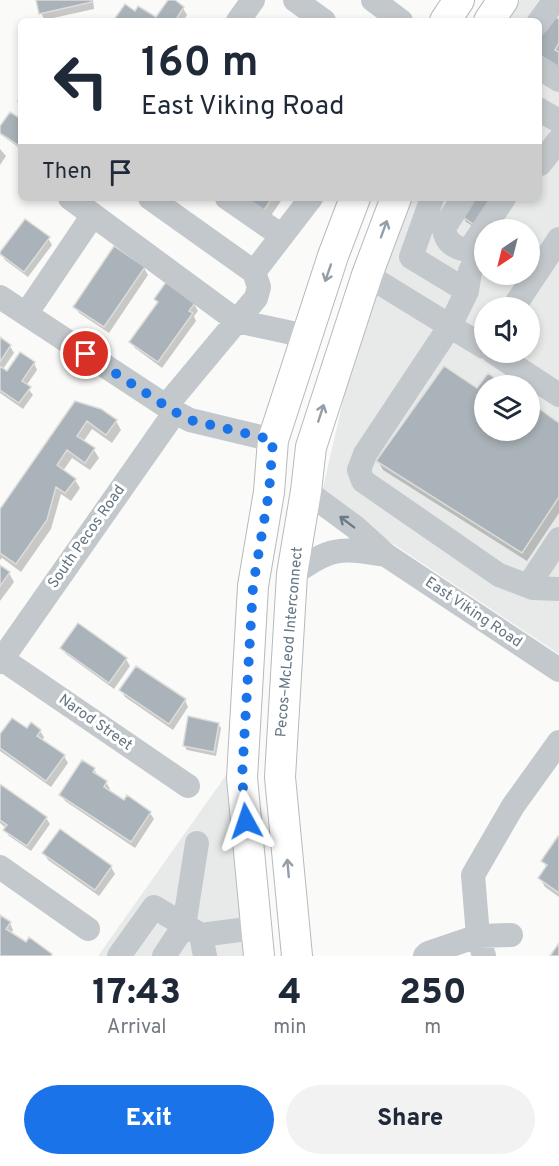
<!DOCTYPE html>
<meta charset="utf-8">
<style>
:root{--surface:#fff;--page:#f2f2f3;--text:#1f2937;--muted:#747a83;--accent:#1a73e8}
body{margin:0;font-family:Overpass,sans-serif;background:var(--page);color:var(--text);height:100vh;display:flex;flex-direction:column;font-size:22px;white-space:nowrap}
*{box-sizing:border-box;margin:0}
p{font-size:20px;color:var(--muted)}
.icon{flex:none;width:33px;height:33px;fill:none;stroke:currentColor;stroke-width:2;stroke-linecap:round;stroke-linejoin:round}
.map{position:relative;height:956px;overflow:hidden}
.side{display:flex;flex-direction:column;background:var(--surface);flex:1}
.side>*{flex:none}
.hud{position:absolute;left:18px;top:18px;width:524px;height:183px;border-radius:9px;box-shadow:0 3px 9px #0003;background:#fff;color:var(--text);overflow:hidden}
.needle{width:39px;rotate:215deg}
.tools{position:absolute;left:474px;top:219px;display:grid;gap:12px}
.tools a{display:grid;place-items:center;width:66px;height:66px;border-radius:50%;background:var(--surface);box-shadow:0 3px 9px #0003;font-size:30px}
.pin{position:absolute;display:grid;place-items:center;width:51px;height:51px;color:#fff;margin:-26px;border:3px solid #fff;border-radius:50%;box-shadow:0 2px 6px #0007}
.me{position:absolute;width:66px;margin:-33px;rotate:355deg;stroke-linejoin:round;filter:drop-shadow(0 0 4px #0008)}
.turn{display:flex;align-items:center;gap:21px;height:126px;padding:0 24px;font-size:27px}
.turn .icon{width:78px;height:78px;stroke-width:2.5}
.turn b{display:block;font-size:42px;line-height:51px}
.then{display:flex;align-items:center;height:57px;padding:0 24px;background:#0003;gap:12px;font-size:22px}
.eta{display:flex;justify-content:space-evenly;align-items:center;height:102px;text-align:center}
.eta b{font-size:36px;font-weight:800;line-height:42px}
.action{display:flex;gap:12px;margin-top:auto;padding:12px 24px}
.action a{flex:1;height:69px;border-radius:36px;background:var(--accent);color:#fff;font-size:24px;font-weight:800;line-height:69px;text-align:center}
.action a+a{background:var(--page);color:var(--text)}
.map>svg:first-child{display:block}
.built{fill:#e8e9e9;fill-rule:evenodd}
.shadow{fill:#0003}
.building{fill:#aab3b9;stroke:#dcdcda;stroke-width:1.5}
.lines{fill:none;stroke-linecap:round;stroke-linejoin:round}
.major-casing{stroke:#b5babe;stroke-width:32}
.minor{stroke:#c3c8cc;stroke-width:24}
.major{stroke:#fff;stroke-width:30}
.oneway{stroke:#939fa8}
.oneway2{stroke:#6a7a87}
.route{stroke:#1a73e8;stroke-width:10;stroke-dasharray:0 18}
.labels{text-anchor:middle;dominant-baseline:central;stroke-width:6;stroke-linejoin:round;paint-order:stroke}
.street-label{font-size:15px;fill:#657683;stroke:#fff}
</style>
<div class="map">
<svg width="559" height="956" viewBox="0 0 559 956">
<rect width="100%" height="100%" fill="#fafaf8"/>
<path class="built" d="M 520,0 L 559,0 L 559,654 L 321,496 L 347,384 L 383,260 L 413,198 L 538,198 L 538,21 L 506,21 ZM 484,230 L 530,230 L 530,274 L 484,274 ZM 484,308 L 530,308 L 530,352 L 484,352 ZM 484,386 L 530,386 L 530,430 L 484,430 Z
M 229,771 L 249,956 L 98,956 Z"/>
<path class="shadow" d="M 37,0 L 93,0 L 94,9 L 44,20 Z
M 170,0 L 183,8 L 187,15 L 183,21 L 114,21 L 135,13 L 156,20 Z
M 559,21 L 559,78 L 538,65 Z
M 21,96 L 21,107 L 17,101 Z
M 21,121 L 21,149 L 0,134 L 0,129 Z
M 0,149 L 6,156 L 0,165 Z
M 237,198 L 283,198 L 268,220 Z
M 474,198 L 481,231 L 466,222 L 462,215 Z
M 48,238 L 52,245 L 28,277 L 5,260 L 1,253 Z
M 144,268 L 148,275 L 109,333 L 79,313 L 75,307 Z
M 156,299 L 194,304 L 198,311 L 194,316 L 196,321 L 162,368 L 135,348 L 131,342 L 158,304 Z
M 0,339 L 10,346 L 14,353 L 3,369 L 7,373 L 34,363 L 37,370 L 26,386 L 33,395 L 23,409 L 0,393 Z
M 484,386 L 484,430 L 530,430 L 530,404 L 559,425 L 559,513 L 527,561 L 383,470 L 378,461 Z
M 76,403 L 116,421 L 121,430 L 112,443 L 92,429 L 83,442 L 94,450 L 99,458 L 90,470 L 72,458 L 63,471 L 75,480 L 80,488 L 71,501 L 61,494 L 51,529 L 21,572 L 2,558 L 0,560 L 0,512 Z
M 0,567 L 9,573 L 14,582 L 0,601 Z
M 78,625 L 126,659 L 130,666 L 114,689 L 66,654 L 62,648 Z
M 121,690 L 185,700 L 188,707 L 173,730 L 125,697 Z
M 218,724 L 221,728 L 216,756 L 187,750 L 184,746 Z
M 27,730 L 40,731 L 44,737 L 42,741 L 64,756 L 68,763 L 51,787 L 0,751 L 0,737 Z
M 94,769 L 98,777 L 106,782 L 110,789 L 108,792 L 124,802 L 150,813 L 154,819 L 135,848 L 65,801 L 61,795 Z
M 0,786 L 46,818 L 50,824 L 31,851 L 9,836 L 5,830 L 6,828 L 0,823 Z
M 60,831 L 111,867 L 115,874 L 99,896 L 48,860 L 44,853 Z
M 559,839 L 559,897 L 545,887 L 540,878 L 547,868 L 543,861 Z
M 0,917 L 10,923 L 13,930 L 11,934 L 26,944 L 52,956 L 0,956 Z"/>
<path class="building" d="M 36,0 L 91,0 L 92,2 L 39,14 Z
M 168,0 L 175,0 L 184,7 L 175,21 L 113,21 L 125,4 L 135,11 L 138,6 L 156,17 Z
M 554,16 L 559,19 L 559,43 L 555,50 L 559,52 L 559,75 L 538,62 L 538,40 Z
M 10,112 L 21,119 L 21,147 L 0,133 L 0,126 Z
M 243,198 L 272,198 L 263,212 Z
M 472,198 L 495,198 L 476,226 L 460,215 Z
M 25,219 L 50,237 L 24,272 L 0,254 L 0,252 Z
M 114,246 L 145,267 L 104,327 L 73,307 Z
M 166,282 L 195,303 L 189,311 L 193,313 L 158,362 L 129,342 L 158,302 L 154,299 Z
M 0,337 L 11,345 L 0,362 Z
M 20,352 L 35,362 L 22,381 L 31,387 L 19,403 L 0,390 L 0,366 L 7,371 Z
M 444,366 L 477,388 L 488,373 L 505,386 L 484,386 L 484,430 L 530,430 L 530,402 L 559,423 L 559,497 L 522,553 L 376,461 Z
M 75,401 L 101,409 L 117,420 L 106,435 L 87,421 L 77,436 L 95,448 L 85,463 L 67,450 L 57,465 L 76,479 L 65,493 L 56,487 L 47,520 L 16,564 L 0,553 L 0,509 Z
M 0,565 L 10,572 L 0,586 Z
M 78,623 L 127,658 L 109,683 L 60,648 Z
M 136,666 L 186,699 L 169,724 L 119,690 Z
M 188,716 L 219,723 L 214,752 L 183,746 Z
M 12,718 L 27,728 L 31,722 L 41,730 L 37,736 L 65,755 L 46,781 L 0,748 L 0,734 Z
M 82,760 L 95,768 L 93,772 L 107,781 L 104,787 L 124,800 L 127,795 L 151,812 L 131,842 L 59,795 Z
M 0,784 L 47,817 L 27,846 L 3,830 L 7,825 L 0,820 Z
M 60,829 L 112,866 L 95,890 L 42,853 Z
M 558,836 L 559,837 L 559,893 L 538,878 L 547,865 L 541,861 Z
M 0,915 L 11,922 L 6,929 L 26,942 L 29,937 L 52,954 L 51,956 L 0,956 Z
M 559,943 L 559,956 L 550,956 Z"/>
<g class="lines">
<g class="major-casing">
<path id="major" d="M 445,21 L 459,0
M 489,21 L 503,0
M 259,956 L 242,778 L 253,586 L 269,492 L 273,440 L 333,256 L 355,198
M 297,956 L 280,777 L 292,574 L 306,491 L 311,447 L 367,275 L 396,198"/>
</g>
<path class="minor" d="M 295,0 L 324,21
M 373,0 L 401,21
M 238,21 L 253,0
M 538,23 L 552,4
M 538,67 L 559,80
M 538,109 L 559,121
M 540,164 L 559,140
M 70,198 L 237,321 L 306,336
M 150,198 L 254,272 L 259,287 L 256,298 L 166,406
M 227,198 L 282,236
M 432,198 L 411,257 L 467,291
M 463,198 L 444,228 C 445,241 453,247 466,250 L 472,246 L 504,198
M 484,246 L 470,271 L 467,291 L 450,326 L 365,454 L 359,470 L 363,481 L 499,575 L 533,588 L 559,589
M 254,272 L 311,198
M 367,275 L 484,347
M 0,297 L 175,412 L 190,420 L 273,440
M 513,308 L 559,239
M 26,314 L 93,215
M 493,352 L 559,395
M 306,491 L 355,527 L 386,555 L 559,670
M 292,574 C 305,567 319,555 334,552 C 351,548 370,553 386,555
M 528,586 L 559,539
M 2,659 L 188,786
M 0,662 L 175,412
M 0,867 L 88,929
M 201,935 L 205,956
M 119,956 L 154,907 L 201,935 L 255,928
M 164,956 L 184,926 L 197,843
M 425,956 L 428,953 L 478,936 L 511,935
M 484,956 L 478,936 L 473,875 L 513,806 L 559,742"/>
<use href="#major" class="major"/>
</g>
<defs><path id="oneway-shaft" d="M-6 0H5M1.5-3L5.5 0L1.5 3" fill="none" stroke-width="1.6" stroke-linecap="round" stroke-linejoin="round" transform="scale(1.5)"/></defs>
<g class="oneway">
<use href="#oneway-shaft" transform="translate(384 229) rotate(-70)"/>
<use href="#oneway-shaft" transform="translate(328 273) rotate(109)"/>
<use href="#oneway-shaft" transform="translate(321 413) rotate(-72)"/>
<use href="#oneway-shaft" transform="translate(288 868) rotate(-95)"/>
</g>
<use class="oneway2" href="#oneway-shaft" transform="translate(347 522) rotate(-143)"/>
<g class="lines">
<path class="route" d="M 86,354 L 175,412 L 190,420 L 273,440 L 269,492 L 253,586 L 242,778 L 246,821"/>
</g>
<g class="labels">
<g class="street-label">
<text transform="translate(87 537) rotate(-55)">South Pecos Road</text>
<text transform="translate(473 613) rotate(34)">East Viking Road</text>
<text transform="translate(290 642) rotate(-85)">Pecos–McLeod Interconnect</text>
<text transform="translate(95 723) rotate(35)">Narod Street</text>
</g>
</g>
</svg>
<div class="tools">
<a><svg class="needle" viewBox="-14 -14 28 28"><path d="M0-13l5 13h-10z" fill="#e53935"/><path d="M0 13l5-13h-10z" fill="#747a83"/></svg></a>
<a><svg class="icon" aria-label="sound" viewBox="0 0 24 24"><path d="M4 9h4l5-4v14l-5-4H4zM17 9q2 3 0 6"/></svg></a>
<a><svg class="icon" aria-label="layers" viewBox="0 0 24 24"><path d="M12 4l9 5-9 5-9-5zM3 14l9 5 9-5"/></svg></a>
</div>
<div class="pin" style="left:86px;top:354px;background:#d93025"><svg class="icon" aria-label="arrive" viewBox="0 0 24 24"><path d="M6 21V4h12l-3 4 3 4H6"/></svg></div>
<svg class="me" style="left:246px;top:821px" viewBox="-20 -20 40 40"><path d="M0-17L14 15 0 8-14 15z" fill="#1a73e8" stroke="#fff" stroke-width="4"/></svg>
<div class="hud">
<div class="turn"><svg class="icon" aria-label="left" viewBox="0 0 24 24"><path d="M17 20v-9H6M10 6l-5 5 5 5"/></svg><div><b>160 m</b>East Viking Road</div></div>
<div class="then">Then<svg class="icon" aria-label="arrive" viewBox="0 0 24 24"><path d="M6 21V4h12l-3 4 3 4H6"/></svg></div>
</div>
</div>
<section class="side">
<div class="eta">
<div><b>17:43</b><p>Arrival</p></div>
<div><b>4</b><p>min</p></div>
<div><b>250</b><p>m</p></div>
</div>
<div class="action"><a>Exit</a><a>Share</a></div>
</section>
